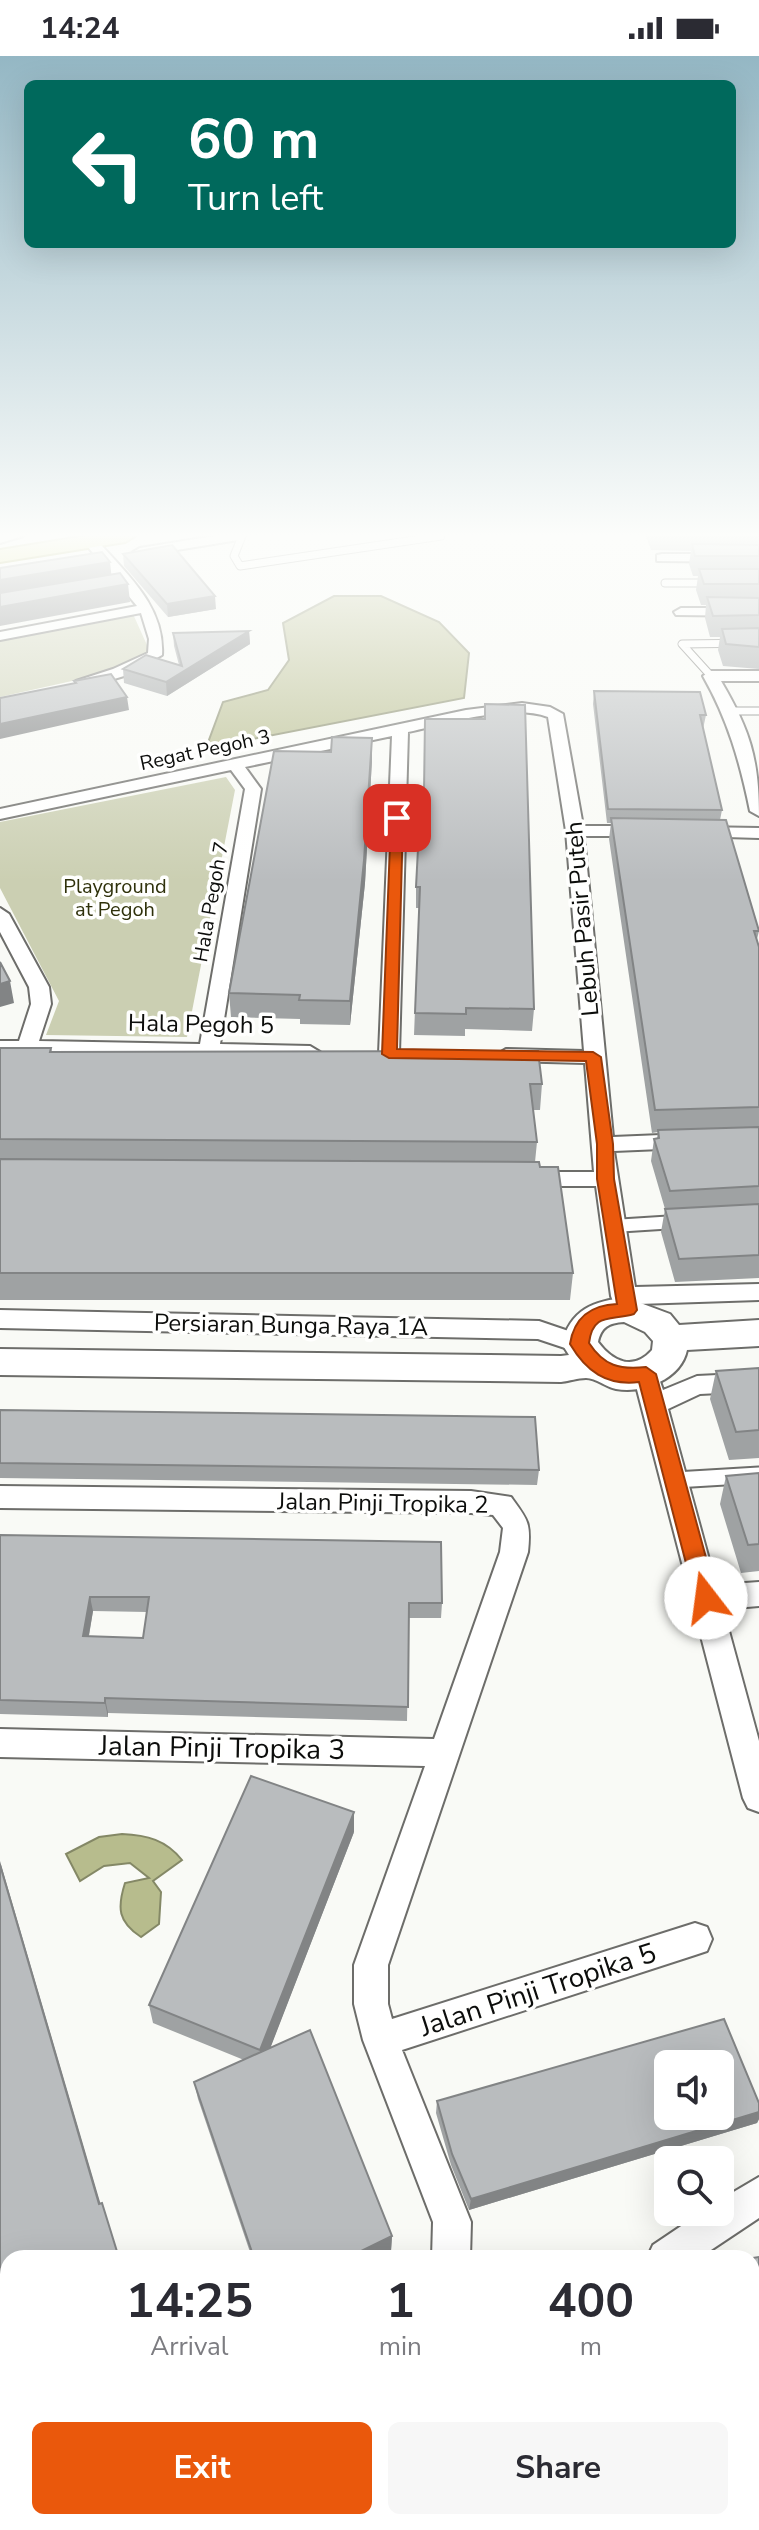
<!DOCTYPE html>
<style>
:root{--surface:#fff;--page:#f7f7f7;--text:#2b2b33;--muted:#7c7c81;--accent:#ea580c}
body{margin:0;font-family:"Nunito Sans",sans-serif;background:var(--page);color:var(--text);height:100vh;display:flex;flex-direction:column;font-size:30px;white-space:nowrap}
*{box-sizing:border-box;margin:0}
p{font-size:26px;color:var(--muted)}
.icon{flex:none;width:44px;height:44px;fill:none;stroke:currentColor;stroke-width:2;stroke-linecap:round;stroke-linejoin:round}
.map{position:relative;flex:1;overflow:hidden}
.panel{position:absolute;left:0px;top:2194px;width:760px;height:280px;display:flex;flex-direction:column;background:var(--surface);border-radius:24px 24px 0 0;box-shadow:0 8px 32px #0002}
.panel>*{flex:none}
.guide{position:absolute;left:24px;top:24px;width:712px;height:168px;border-radius:12px;box-shadow:0 8px 32px #0002;background:#00695c;color:#fff;overflow:hidden}
.fabs{position:absolute;left:654px;top:1994px;display:grid;gap:16px}
.fabs a{display:grid;place-items:center;width:80px;height:80px;border-radius:12px;background:var(--surface);box-shadow:0 8px 32px #0002;font-size:40px}
.pin{position:absolute;display:grid;place-items:center;width:68px;height:68px;color:#fff;margin:-34px;border-radius:16px;box-shadow:0 4px 12px #0006}
.me{position:absolute;width:88px;margin:-44px;rotate:345deg;stroke-linejoin:round;filter:drop-shadow(0 0 6px #0008)}
.turn{display:flex;align-items:center;gap:28px;height:168px;padding:0 32px;font-size:36px}
.turn .icon{width:104px;height:104px;stroke-width:2.5}
.turn b{display:block;font-size:56px;line-height:68px}
.eta{display:flex;justify-content:space-evenly;align-items:center;height:136px;text-align:center}
.eta b{font-size:48px;font-weight:700;line-height:56px}
.primary-button{display:flex;gap:16px;margin-top:auto;padding:16px 32px}
.primary-button a{flex:1;height:92px;border-radius:12px;background:var(--accent);color:#fff;font-size:32px;font-weight:700;line-height:92px;text-align:center}
.primary-button a+a{background:var(--page);color:var(--text)}
.status{display:flex;justify-content:space-between;align-items:center;height:56px;padding:0 40px;background:var(--surface);direction:ltr}
.status svg{height:22px;fill:currentColor}
.map>svg:first-child{display:block}
.green{fill:#cbcfb2}
.water{fill:#b7bc8d;stroke:#848866;stroke-width:2}
.lines{fill:none;stroke-linecap:round;stroke-linejoin:round}
.lane-far2-casing{stroke:#6d6d6a;stroke-width:9}
.lane-far1-casing{stroke:#6d6d6a;stroke-width:16}
.lane-casing{stroke:#6d6d6a;stroke-width:19}
.street-casing{stroke:#6d6d6a;stroke-width:4}
.secondary-casing{stroke:#6d6d6a;stroke-width:4}
.primary-casing{stroke:#7f850a;stroke-width:4}
.lane-far2{stroke:#fff;stroke-width:7}
.lane-far1{stroke:#fff;stroke-width:12}
.lane{stroke:#fff;stroke-width:15}
.street{fill:#fff;fill-rule:evenodd}
.secondary{fill:#fff;fill-rule:evenodd}
.primary{fill:#d7dc6c;fill-rule:evenodd}
.wall{fill:#9fa2a3;fill-rule:evenodd}
.shaded-wall{fill:#828485}
.building{fill:#b9bcbe;stroke:#828485;stroke-width:2;fill-rule:evenodd}
.route{fill:#ea580c;stroke:#983908;stroke-width:2}
.labels{text-anchor:middle;dominant-baseline:central;stroke-width:7;stroke-linejoin:round;paint-order:stroke}
.far-street-label{font-size:20px;fill:#0c0d0b;stroke:#fffffe}
.far-park-label{font-size:20px;fill:#2f310b;stroke:#fffffe}
.street-label{font-size:24px;fill:#0c0d0b;stroke:#fffffe}
.near-street-label{font-size:28px;fill:#0c0d0b;stroke:#fffffe}
</style>
<div class="status"><b>14:24</b><svg viewBox="0 0 49 12"><path d="M0 12V9h3v3zM5 12V6h3v6zM10 12V3h3v9zM15 12V0h3v12zM26 1h20v11H26zM47 4h2v5h-2z"/></svg></div>
<div class="map">
<svg width="759" height="2474" viewBox="0 0 759 2474">
<rect width="100%" height="100%" fill="#f9faf6"/>
<path class="green" d="M 133,558 L 151,598 L 108,617 L 0,641 L 0,582 Z
M 226,721 L 235,734 L 187,981 L 46,979 L 59,945 L 0,832 L 0,766 Z"/>
<path class="water" d="M 334,540 L 381,540 L 439,566 L 469,597 L 464,642 L 206,692 L 223,646 L 268,634 L 289,604 L 283,567 Z
M 122,1778 C 147,1779 166,1784 182,1804 L 153,1825 L 161,1836 L 159,1868 L 141,1881 C 118,1866 117,1852 125,1827 L 149,1822 L 130,1807 L 104,1810 L 80,1825 L 66,1798 L 99,1781 Z"/>
<g class="lines">
<g class="lane-far2-casing">
<path id="lane-far2" d="M 242,480 L 234,500 L 240,510 L 441,480
M 665,527 L 712,527
M 711,620 L 682,588 L 759,587
M 731,655 L 759,655"/>
</g>
<g class="lane-far1-casing">
<path id="lane-far1" d="M 613,1170 L 676,1166"/>
</g>
<g class="lane-casing">
<path id="lane" d="M 675,1424 L 759,1419"/>
</g>
<g class="street-casing">
<path id="street" d="M 0,480 L 23,480 L 0,487 Z
M 214,480 L 245,480 L 238,484 L 140,500 L 133,496 L 140,492 Z
M 90,481 L 95,482 C 125,517 165,549 162,599 L 124,620 L 81,633 L 76,631 L 76,625 L 113,613 L 148,597 L 149,583 L 141,557 L 0,584 L 0,576 L 137,550 L 83,485 Z
M 662,498 L 759,498 L 759,506 L 657,505 L 657,499 Z
M 681,552 L 759,552 L 759,560 L 676,559 L 674,556 Z
M 759,615 L 759,625 L 721,625 C 750,674 759,703 759,760 L 750,755 C 740,706 728,664 703,620 L 711,615 Z
M 522,647 L 550,651 L 563,658 L 583,770 L 641,770 L 650,775 L 641,780 L 584,780 L 613,1081 L 685,1078 L 693,1080 L 696,1085 L 693,1090 L 685,1092 L 614,1095 L 635,1231 L 759,1228 L 759,1244 L 638,1248 L 636,1260 L 627,1263 L 618,1260 L 611,1240 L 596,1130 L 526,1130 L 518,1128 L 515,1123 L 518,1118 L 526,1116 L 594,1116 L 585,1007 L 506,1005 L 496,999 L 506,993 L 584,995 L 566,775 L 548,661 C 510,647 447,668 408,676 L 399,998 L 396,1002 L 389,1004 L 379,998 L 392,680 L 245,711 L 261,733 L 220,988 L 310,990 L 320,996 L 317,1000 L 0,997 L 0,985 L 19,985 L 31,948 L 29,931 L 0,876 L 0,852 L 9,858 L 49,931 L 51,948 L 39,985 L 200,988 L 245,733 L 231,714 L 0,763 L 0,753 L 466,654 Z
M 698,771 L 759,772 L 759,782 L 692,780 L 689,776 L 692,772 Z
M 0,1254 L 539,1265 L 589,1282 L 592,1288 L 589,1294 L 580,1297 L 538,1283 L 0,1272 Z
M 646,1309 L 655,1311 L 663,1334 L 697,1320 L 759,1317 L 759,1335 L 700,1338 L 668,1353 L 716,1529 L 759,1526 L 759,1550 L 723,1553 L 759,1685 L 759,1756 L 748,1752 L 743,1742 L 641,1349 L 633,1318 L 637,1311 Z
M 0,1430 L 471,1435 L 511,1441 C 528,1464 531,1467 528,1496 L 388,1909 L 388,1948 L 392,1963 L 695,1867 L 707,1871 L 712,1883 L 707,1895 L 695,1899 L 402,1994 L 471,2166 L 470,2202 L 432,2202 L 433,2166 L 363,1984 L 354,1948 L 354,1909 L 425,1710 L 0,1701 L 0,1673 L 434,1683 L 500,1496 L 503,1472 L 493,1459 L 471,1457 L 0,1452 Z
M 759,2121 L 759,2162 L 699,2202 L 647,2202 L 653,2189 L 702,2156 L 720,2156 L 720,2144 Z
M 0,2342 L 8,2345 L 8,2389 L 0,2386 Z
M 752,2459 L 757,2474 L 715,2474 L 713,2466 L 752,2466 Z
M 95,2466 L 159,2466 L 156,2474 L 92,2474 Z
M 284,2466 L 326,2466 L 327,2474 L 285,2474 Z"/>
</g>
<g class="secondary-casing">
<path id="secondary" d="M 627,1242 L 670,1258 L 679,1269 L 759,1264 L 759,1290 L 687,1294 C 681,1323 643,1338 616,1333 C 606,1331 596,1322 586,1322 C 578,1322 569,1325 561,1326 L 0,1319 L 0,1293 L 561,1300 L 569,1299 L 562,1288 C 570,1254 594,1244 627,1242 ZM 624,1266 L 645,1276 L 653,1285 L 652,1294 C 633,1315 613,1306 598,1286 C 601,1271 609,1267 624,1266 Z"/>
</g>
<g class="primary-casing">
<path id="primary" d="M 86,480 L 135,480 L 125,486 L 0,506 L 0,494 Z"/>
</g>
<use href="#lane-far2" class="lane-far2"/>
<use href="#lane-far1" class="lane-far1"/>
<use href="#lane" class="lane"/>
<use href="#street" class="street"/>
<use href="#secondary" class="secondary"/>
<use href="#primary" class="primary"/>
</g>
<path class="wall" d="M 646,480 L 759,480 L 759,613 L 723,610 L 718,594 L 720,581 L 710,581 L 705,562 L 706,549 L 701,549 L 696,534 L 698,520 L 693,520 L 689,508 L 691,495 L 651,494 Z
M 123,498 L 216,553 L 168,561 L 124,510 Z
M 249,575 L 250,588 L 167,640 L 124,627 L 123,613 L 179,609 L 174,590 L 173,577 Z
M 594,635 L 706,659 L 703,673 L 722,754 L 720,764 L 759,875 L 757,883 L 759,891 L 759,1222 L 675,1226 L 661,1176 L 665,1153 L 651,1105 L 654,1083 L 657,1083 L 658,1076 L 652,1077 L 609,783 L 611,767 L 607,767 L 593,648 Z
M 485,648 L 534,953 L 532,975 L 465,973 L 465,980 L 414,979 L 419,852 L 416,852 L 416,831 L 424,736 L 484,663 Z
M 372,682 L 372,704 L 365,827 L 350,969 L 300,968 L 300,963 L 231,961 L 229,937 L 331,696 Z
M 0,992 L 51,992 L 52,996 L 542,1028 L 540,1054 L 533,1054 L 537,1086 L 535,1106 L 540,1111 L 573,1217 L 570,1244 L 0,1244 Z
M 759,1312 L 759,1402 L 729,1404 L 710,1343 L 716,1315 Z
M 0,1354 L 539,1414 L 537,1429 L 0,1422 Z
M 759,1417 L 759,1515 L 741,1517 L 720,1448 L 726,1420 Z
M 0,1479 L 442,1547 L 441,1562 L 409,1562 L 407,1665 L 108,1657 L 108,1661 L 0,1658 ZM 93,1555 L 147,1556 L 143,1582 L 89,1580 Z
M 354,1776 L 270,1992 L 392,2180 L 391,2195 L 377,2202 L 252,2202 L 198,2043 L 194,2026 L 244,2004 L 153,1967 L 149,1949 Z
M 437,2045 L 759,2047 L 759,2063 L 757,2067 L 469,2154 L 451,2109 L 436,2057 Z
M 759,2201 L 759,2324 L 752,2299 L 752,2202 Z
M 554,2466 L 644,2466 L 646,2474 L 556,2474 Z"/>
<path class="shaded-wall" d="M 110,506 L 112,524 L 0,542 L 0,524 Z
M 128,528 L 130,546 L 0,570 L 0,551 Z
M 215,540 L 216,553 L 168,561 L 167,548 Z
M 249,575 L 250,588 L 167,640 L 166,626 Z
M 127,641 L 129,654 L 0,683 L 0,668 Z
M 372,682 L 372,704 L 365,827 L 350,969 L 350,945 Z
M 10,925 L 14,947 L 0,951 L 0,928 Z
M 90,1541 L 93,1555 L 86,1595 L 83,1580 Z
M 105,1642 L 108,1657 L 108,1661 L 105,1647 Z
M 354,1756 L 354,1776 L 263,2011 L 260,1994 Z
M 0,1805 L 105,2163 L 99,2148 L 0,1809 Z
M 759,2056 L 759,2063 L 757,2067 L 469,2154 L 471,2143 Z
M 392,2180 L 391,2195 L 377,2202 L 347,2202 Z"/>
<path class="building" d="M 692,488 L 759,489 L 759,500 L 695,500 Z
M 172,489 L 215,540 L 167,548 L 123,498 Z
M 102,496 L 110,506 L 0,524 L 0,512 Z
M 699,513 L 759,513 L 759,528 L 704,528 Z
M 120,517 L 128,528 L 0,551 L 0,537 Z
M 707,541 L 759,542 L 759,559 L 713,560 Z
M 759,572 L 759,591 L 726,588 L 722,573 Z
M 249,575 L 166,626 L 123,613 L 146,599 L 182,610 L 173,577 Z
M 111,618 L 127,641 L 0,668 L 0,642 L 76,627 L 74,625 Z
M 594,635 L 700,636 L 706,659 L 700,659 L 722,754 L 608,753 Z
M 485,648 L 525,649 L 534,953 L 466,952 L 466,958 L 415,957 L 420,831 L 416,831 L 421,735 L 424,736 L 425,663 L 485,663 Z
M 332,681 L 372,682 L 364,804 L 350,945 L 299,944 L 300,939 L 229,937 L 274,695 L 331,696 Z
M 611,762 L 726,764 L 759,875 L 754,875 L 759,891 L 759,1051 L 655,1054 Z
M 0,906 L 10,925 L 0,928 Z
M 0,992 L 51,992 L 50,996 L 538,995 L 542,1028 L 530,1028 L 537,1086 L 0,1083 Z
M 759,1071 L 759,1130 L 670,1135 L 654,1083 L 659,1082 L 658,1074 Z
M 0,1103 L 539,1106 L 540,1111 L 558,1111 L 573,1217 L 0,1217 Z
M 759,1148 L 759,1199 L 679,1203 L 665,1153 Z
M 759,1312 L 759,1374 L 736,1376 L 716,1315 Z
M 0,1354 L 535,1361 L 539,1414 L 0,1407 Z
M 759,1417 L 759,1488 L 748,1489 L 726,1420 Z
M 0,1479 L 441,1486 L 442,1547 L 409,1547 L 408,1651 L 105,1642 L 105,1647 L 0,1644 ZM 90,1541 L 149,1541 L 143,1582 L 83,1580 Z
M 251,1720 L 354,1756 L 260,1994 L 149,1949 Z
M 0,1809 L 99,2148 L 102,2147 L 119,2202 L 8,2202 L 8,2340 L 0,2310 Z
M 724,1963 L 759,2047 L 759,2056 L 471,2143 L 452,2098 L 437,2045 ZM 668,2008 L 720,2008 L 720,2060 L 668,2060 Z
M 310,1974 L 392,2180 L 347,2202 L 254,2202 L 194,2026 Z
M 759,2201 L 759,2294 L 752,2270 L 752,2202 Z
M 381,2466 L 469,2466 L 471,2474 L 383,2474 Z
M 558,2466 L 644,2466 L 646,2474 L 560,2474 Z"/>
<linearGradient id="sky" x2="0" y2="1"><stop stop-color="#94b7c4"/><stop offset="0.58" stop-color="#fcfdfb"/><stop offset="1" stop-color="#fcfdfb" stop-opacity="0"/></linearGradient>
<rect width="759" height="826" fill="url(#sky)"/>
<path class="route" d="M 397,758 L 403,762 L 397,993 L 593,996 L 601,1001 L 613,1088 L 614,1123 L 637,1254 L 634,1258 C 611,1265 593,1256 589,1287 C 604,1310 620,1314 646,1311 L 656,1318 L 717,1542 L 714,1549 L 706,1551 L 698,1549 L 695,1542 L 639,1326 C 606,1330 586,1315 570,1288 C 574,1262 591,1249 617,1248 L 597,1123 L 597,1088 L 586,1005 L 389,1002 L 382,998 L 391,762 Z"/>
<g class="labels">
<g class="far-street-label">
<text transform="translate(205 694) rotate(-12)">Regat Pegoh 3</text>
<text transform="translate(211 846) rotate(-80)">Hala Pegoh 7</text>
</g>
<g class="far-park-label">
<text x="115" y="830">Playground<tspan x="115" dy="23">at Pegoh</tspan></text>
</g>
<g class="street-label">
<text transform="translate(582 863) rotate(-95)">Lebuh Pasir Puteh</text>
<text transform="translate(201 968) rotate(1)">Hala Pegoh 5</text>
<text transform="translate(291 1269) rotate(1)">Persiaran Bunga Raya 1A</text>
<text transform="translate(383 1447) rotate(1)">Jalan Pinji Tropika 2</text>
</g>
<g class="near-street-label">
<text transform="translate(222 1692) rotate(1)">Jalan Pinji Tropika 3</text>
<text transform="translate(538 1934) rotate(-18)">Jalan Pinji Tropika 5</text>
</g>
</g>
</svg>
<div class="fabs">
<a><svg class="icon" aria-label="sound" viewBox="0 0 24 24"><path d="M4 9h4l5-4v14l-5-4H4zM17 9q2 3 0 6"/></svg></a>
<a><svg class="icon" aria-label="search" viewBox="0 0 24 24"><circle cx="10" cy="10" r="6"/><path d="M15 15l6 6"/></svg></a>
</div>
<div class="pin" style="left:397px;top:762px;background:#d93025"><svg class="icon" aria-label="arrive" viewBox="0 0 24 24"><path d="M6 21V4h12l-3 4 3 4H6"/></svg></div>
<svg class="me" style="left:706px;top:1542px" viewBox="-20 -20 40 40"><circle r="19" fill="#fff"/><path d="M0-13L10 11 0 6-10 11z" fill="#ea580c"/></svg>
<div class="guide">
<div class="turn"><svg class="icon" aria-label="left" viewBox="0 0 24 24"><path d="M17 20v-9H6M10 6l-5 5 5 5"/></svg><div><b>60 m</b>Turn left</div></div>
</div>
<section class="panel">
<div class="eta">
<div><b>14:25</b><p>Arrival</p></div>
<div><b>1</b><p>min</p></div>
<div><b>400</b><p>m</p></div>
</div>
<div class="primary-button"><a>Exit</a><a>Share</a></div>
</section>
</div>
